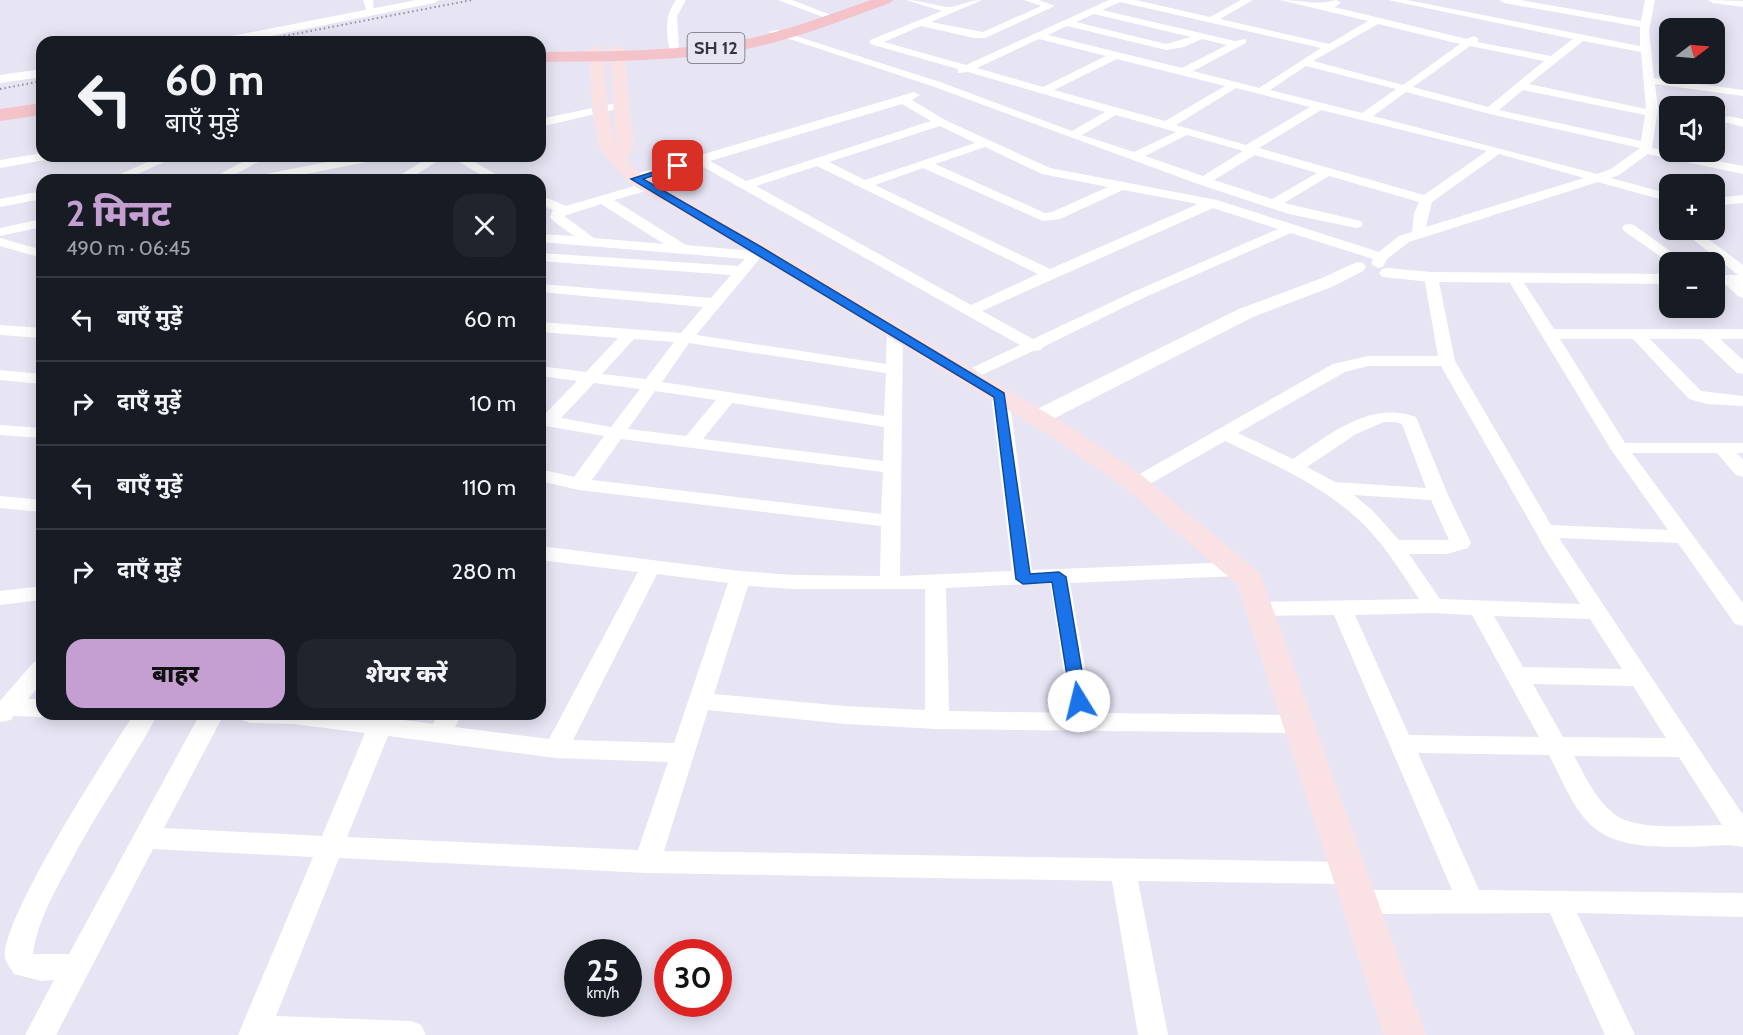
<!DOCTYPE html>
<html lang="hi">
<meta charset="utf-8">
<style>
:root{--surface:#171b24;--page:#20242c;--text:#f1f3f6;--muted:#9ea1a6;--line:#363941;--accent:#c59fd2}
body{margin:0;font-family:Cabin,"Noto Sans Devanagari",sans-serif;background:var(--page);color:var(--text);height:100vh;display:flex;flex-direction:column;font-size:22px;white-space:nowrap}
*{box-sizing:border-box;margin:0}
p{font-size:20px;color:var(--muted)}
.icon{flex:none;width:33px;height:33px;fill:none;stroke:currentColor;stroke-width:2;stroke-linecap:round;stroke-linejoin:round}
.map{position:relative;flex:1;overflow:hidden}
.details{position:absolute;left:36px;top:174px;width:510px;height:546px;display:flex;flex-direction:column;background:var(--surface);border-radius:18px;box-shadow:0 3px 15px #0003}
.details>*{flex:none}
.top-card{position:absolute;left:36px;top:36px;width:510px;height:126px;border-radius:18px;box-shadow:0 3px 15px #0003;background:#171b24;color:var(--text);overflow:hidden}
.needle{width:39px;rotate:74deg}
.tools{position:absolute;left:1659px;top:18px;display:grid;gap:12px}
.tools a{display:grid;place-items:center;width:66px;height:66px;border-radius:12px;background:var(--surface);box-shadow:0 3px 15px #0003;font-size:30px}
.speed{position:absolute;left:564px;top:939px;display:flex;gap:12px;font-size:30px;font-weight:700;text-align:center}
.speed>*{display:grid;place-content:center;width:78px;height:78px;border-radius:50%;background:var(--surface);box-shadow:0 3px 15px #0003;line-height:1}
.speed small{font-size:15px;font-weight:400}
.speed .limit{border:9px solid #d22;background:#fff;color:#111}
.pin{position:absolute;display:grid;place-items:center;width:51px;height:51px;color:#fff;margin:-26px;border-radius:12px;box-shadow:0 3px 9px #0006}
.me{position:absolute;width:66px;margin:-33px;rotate:351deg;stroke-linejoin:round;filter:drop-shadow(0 0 4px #0008)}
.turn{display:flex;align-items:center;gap:21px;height:126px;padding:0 30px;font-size:27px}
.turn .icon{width:78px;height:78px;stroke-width:2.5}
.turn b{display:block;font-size:42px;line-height:51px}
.round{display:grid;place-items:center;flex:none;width:63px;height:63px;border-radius:18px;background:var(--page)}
.overview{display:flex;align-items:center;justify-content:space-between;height:102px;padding:0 30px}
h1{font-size:36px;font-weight:800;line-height:45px;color:var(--accent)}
.button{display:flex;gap:12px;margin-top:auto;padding:12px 30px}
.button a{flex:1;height:69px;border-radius:18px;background:var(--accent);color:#111;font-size:24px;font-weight:800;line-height:69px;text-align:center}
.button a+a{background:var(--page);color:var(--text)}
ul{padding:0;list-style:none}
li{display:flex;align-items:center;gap:18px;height:84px;padding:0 30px;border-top:2px solid var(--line)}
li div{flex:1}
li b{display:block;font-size:22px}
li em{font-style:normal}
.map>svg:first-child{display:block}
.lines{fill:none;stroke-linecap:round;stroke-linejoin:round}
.minor{fill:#fff;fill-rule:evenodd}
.tertiary{fill:#fff;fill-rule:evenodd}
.secondary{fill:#fae1e4;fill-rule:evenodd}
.primary{fill:#f4c3c9;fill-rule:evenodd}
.rail{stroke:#93919c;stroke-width:2;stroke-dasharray:1.5 3;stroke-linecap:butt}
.route{fill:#1a73e8;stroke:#114b97;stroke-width:1.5}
.labels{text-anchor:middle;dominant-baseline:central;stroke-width:6;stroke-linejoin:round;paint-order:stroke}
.shield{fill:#e7e4f4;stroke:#6b6a72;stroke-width:1.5}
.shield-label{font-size:18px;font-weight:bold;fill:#36353b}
</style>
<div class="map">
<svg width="1743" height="1035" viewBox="0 0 1743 1035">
<rect width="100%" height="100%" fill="#e7e4f4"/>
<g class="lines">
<path class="minor" d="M 363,0 L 373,0 L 374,15 L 368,15 Z
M 676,0 L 686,0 L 677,16 L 679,47 L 674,50 L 669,47 C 666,29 665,15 676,0 Z
M 778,0 L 792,0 L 831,15 L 823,17 Z
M 906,0 C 921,0 935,6 949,7 C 957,7 969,0 982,0 L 931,22 L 983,32 L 1041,6 L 1024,0 L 1039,0 L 1055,6 L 985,38 L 974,38 L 921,26 L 884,42 L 966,65 L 1109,0 L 1136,0 L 1210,17 L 1241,0 L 1253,0 L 1220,19 L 1329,44 L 1368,21 L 1280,0 C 1301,0 1317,6 1336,0 L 1341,3 L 1334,7 L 1467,39 L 1474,36 L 1479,39 L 1477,42 L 1551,56 L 1573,39 L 1388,0 L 1407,0 L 1640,46 L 1640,27 L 1504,3 L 1499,0 L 1520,0 L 1641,21 L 1645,0 L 1655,0 L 1649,31 L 1654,78 L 1743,90 L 1743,96 L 1655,84 L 1658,108 L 1652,148 L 1743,166 L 1743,174 L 1648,154 L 1619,175 L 1611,178 L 1670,194 L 1670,202 L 1598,182 L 1409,242 L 1387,259 L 1383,267 L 1378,268 L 1371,264 L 1373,259 L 1291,233 L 1143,298 L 1043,347 L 1041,350 L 1033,351 L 969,381 L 963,380 L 961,376 L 963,372 L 1020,345 L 698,164 L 635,183 L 629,179 L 630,176 L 914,92 L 920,95 L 912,100 L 945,120 L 1050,168 L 1217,200 L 1379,252 L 1399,236 L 1412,232 L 1414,213 L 1419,202 L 1329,176 L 1284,203 L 1361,221 L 1363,224 L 1361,227 L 1356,228 L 1289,214 L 1198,184 L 932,86 L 768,32 L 777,30 L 940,82 L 1072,131 L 1105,112 L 968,72 L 958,73 L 958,69 L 870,44 L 870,40 L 942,11 ZM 1120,2 L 1321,48 L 1259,88 L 1193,71 L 1246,43 L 1246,39 L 1235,41 L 1102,10 ZM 1094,14 L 1191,37 L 1166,44 L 1076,22 ZM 1378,24 L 1460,44 L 1403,85 L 1313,61 ZM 1067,26 L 1166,50 L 1184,47 L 1202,39 L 1227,45 L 1182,68 L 1048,35 ZM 1039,39 L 1106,56 L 1043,87 L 977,68 ZM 1583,41 L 1641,52 L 1646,109 L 1529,84 ZM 1470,46 L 1544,61 L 1488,107 L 1413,87 ZM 1117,59 L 1225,86 L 1165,121 L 1054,90 ZM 1306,66 L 1396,89 L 1362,113 L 1270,90 ZM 1236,88 L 1310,107 L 1246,145 L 1176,125 ZM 1523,90 L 1645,115 L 1641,141 L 1499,110 ZM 1406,92 L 1490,114 L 1640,148 L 1611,169 L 1597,174 L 1373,116 ZM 902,104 L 931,121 L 746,181 L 710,161 ZM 1321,110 L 1487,151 L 1424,195 L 1259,148 ZM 1116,115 L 1176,132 L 1134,152 L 1082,135 ZM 940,126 L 975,143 L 865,180 L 829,162 ZM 1187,135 L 1243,151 L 1203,176 L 1145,156 ZM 985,147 L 1042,174 L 1108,187 L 1052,212 L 1045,213 L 935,164 ZM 1499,154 L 1584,178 L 1426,227 L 1432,202 ZM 1255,155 L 1317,173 L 1272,199 L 1214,180 ZM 817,166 L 1038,274 L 971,305 L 756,186 ZM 923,168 L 1043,221 L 1060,219 L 1123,190 L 1198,204 L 1050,269 L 875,185 ZM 1213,208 L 1278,229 L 1133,292 L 1033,339 L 982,311 Z
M 1708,0 L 1743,1 L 1743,7 L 1713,3 Z
M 621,102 L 627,105 L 625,107 L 540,127 L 540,119 Z
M 1728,116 L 1743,119 L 1743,127 L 1724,122 L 1724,118 Z
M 42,153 L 42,156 L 51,156 L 45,160 L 0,168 L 0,160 Z
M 161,156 L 178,156 L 124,180 L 107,180 Z
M 254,156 L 270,156 L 224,180 L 208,180 Z
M 358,156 L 383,156 L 377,160 L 275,180 L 249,180 L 255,176 Z
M 431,156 L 446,156 L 407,180 L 392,180 Z
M 449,156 L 464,156 L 506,180 L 490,180 Z
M 648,182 L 653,183 L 654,186 L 653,189 L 614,200 L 686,245 L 752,251 L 760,246 L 767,250 L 696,335 L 886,364 L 887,332 L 895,327 L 903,332 L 900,576 L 1012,571 L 991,395 L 994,391 L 1006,391 L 1009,395 L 1032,570 L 1237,562 L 1244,564 L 1247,569 L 1244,574 L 1237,576 L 1070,583 L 1093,713 L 1298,715 L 1306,718 L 1310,724 L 1306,730 L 1298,733 L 937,729 L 845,724 L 708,710 L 664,851 L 1349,862 L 1358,865 L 1362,873 L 1358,881 L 1349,884 L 1138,881 L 1168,1035 L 1138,1035 L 1112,881 L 647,873 L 339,858 L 276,1016 L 411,1021 L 421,1025 L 426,1035 L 238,1035 L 313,857 L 153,849 L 56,1035 L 25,1035 L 54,980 L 41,981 L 14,974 C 11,969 7,964 5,958 C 0,920 109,752 134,714 L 158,714 C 130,765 96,813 69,865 C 54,893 37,922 33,954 L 69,954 L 200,714 L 224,714 L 164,828 L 322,836 L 365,733 L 293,724 L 250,723 L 242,720 L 238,714 L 354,714 L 374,716 L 375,714 L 396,714 L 396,719 L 433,724 L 438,714 L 462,714 L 455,727 L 549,739 L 638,572 L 540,560 L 540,546 L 740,571 L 794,575 L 880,576 L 881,526 L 579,490 L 540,481 L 540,469 L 574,477 L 604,436 L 540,425 L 540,415 L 544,415 L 577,381 L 540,376 L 540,366 L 586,372 L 618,338 L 540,332 L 540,322 L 681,333 L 703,307 L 540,292 L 540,284 L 711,298 L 731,275 L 540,261 L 540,253 L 738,266 L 745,259 L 540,242 L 540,234 L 574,236 L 552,220 L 550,217 L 553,210 L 540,204 L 540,195 L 566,206 ZM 601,204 L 664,244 L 594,238 L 564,216 ZM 634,339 L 674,342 L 646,379 L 602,374 ZM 689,343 L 886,373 L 884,416 L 662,382 ZM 594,383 L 640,389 L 611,427 L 561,418 ZM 655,391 L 716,400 L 686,436 L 628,429 ZM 732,403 L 884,427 L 883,461 L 703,439 ZM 621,439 L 883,472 L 881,514 L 592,480 ZM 657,574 L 728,583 L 674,743 L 573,740 ZM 1050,583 L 1070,713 L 949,711 L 946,588 ZM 748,586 L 794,589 L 925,589 L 925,710 L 845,706 L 714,694 ZM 388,736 L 556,758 L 668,762 L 638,850 L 347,837 Z
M 42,191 L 42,199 L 0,207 L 0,199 Z
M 1743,195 L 1743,203 L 1714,206 L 1714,198 Z
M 42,219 L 42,227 L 0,236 L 0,228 Z
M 1629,224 L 1634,225 L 1685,262 L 1670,263 L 1624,231 L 1622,228 L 1624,225 Z
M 1681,230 L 1696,230 L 1743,265 L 1743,276 L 1738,275 Z
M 0,238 L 42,250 L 42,258 L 0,246 Z
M 1431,273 L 1438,277 L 1455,361 L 1551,525 L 1668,530 L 1610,448 L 1507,278 L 1509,275 L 1519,275 L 1554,329 L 1743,329 L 1743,339 L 1720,339 L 1743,360 L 1743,374 L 1737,373 L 1701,339 L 1650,339 L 1701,391 L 1743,396 L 1743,406 L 1707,404 L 1689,399 L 1633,339 L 1560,339 L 1625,443 L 1743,443 L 1743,453 L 1737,453 L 1743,460 L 1743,477 L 1736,475 L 1717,453 L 1632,453 L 1743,603 L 1743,626 L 1735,624 L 1678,543 L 1559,538 L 1743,815 L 1743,847 C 1726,843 1705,847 1687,847 C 1659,847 1621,848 1597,830 C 1574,813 1562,779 1549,755 L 1418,753 L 1479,890 L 1743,893 L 1743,917 L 1577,913 L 1635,1035 L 1605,1035 L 1550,913 L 1359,914 L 1349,910 L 1345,902 L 1349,894 L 1359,890 L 1452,890 L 1334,615 L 1260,616 L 1252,614 L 1249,609 L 1252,604 L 1260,602 L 1419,599 C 1400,570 1382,541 1357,518 C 1318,483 1271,463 1225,441 L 1143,488 L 1129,488 L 1127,484 L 1129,480 L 1333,364 L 1368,356 L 1438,356 L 1424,277 ZM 1368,366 L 1441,366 L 1547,552 L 1580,604 L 1440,599 L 1409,554 L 1447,554 L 1468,548 L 1471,543 L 1448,495 L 1416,417 C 1370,400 1330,434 1293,459 L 1238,433 L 1345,372 ZM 1384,422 L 1396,422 L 1402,424 L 1426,488 L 1335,482 L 1307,467 L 1356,434 ZM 1354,495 L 1431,500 L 1449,540 L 1399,540 L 1372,510 ZM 1434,613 L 1472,615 L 1539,737 L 1409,735 L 1355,615 ZM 1494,616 L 1590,619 L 1622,669 L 1523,667 ZM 1533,684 L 1633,686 L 1666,738 L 1563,737 ZM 1574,756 L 1679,757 L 1722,825 C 1694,825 1634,832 1613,813 C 1595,799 1585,775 1574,756 Z
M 1728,276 L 1743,285 L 1743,298 L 1738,296 L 1721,280 Z
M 0,325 L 42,328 L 42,338 L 0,335 Z
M 0,370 L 42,374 L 42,384 L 0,380 Z
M 0,425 L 42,428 L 42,438 L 0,435 Z
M 0,496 L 42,500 L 42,512 L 0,508 Z
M 42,586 L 42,600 L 0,605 L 0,591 Z
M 42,660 L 42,683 L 28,699 L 42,699 L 42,714 L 50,714 L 42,717 L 14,716 L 11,720 L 0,722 L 0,701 L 34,662 Z"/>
<path class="tertiary" d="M 416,0 L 440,0 L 434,3 L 241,42 L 216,42 L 222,38 Z
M 42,69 L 42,77 L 0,83 L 0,75 Z
M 1357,262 L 1363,263 L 1366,267 L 1363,271 L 1334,286 L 1253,317 L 1045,423 L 1037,424 L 1029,423 L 1026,418 L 1029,413 L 1239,309 L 1322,278 Z
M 1388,268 L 1431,272 L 1670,274 L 1670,284 L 1431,282 L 1382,277 L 1379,273 L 1382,269 Z
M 1714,275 L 1743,275 L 1743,285 L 1714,285 Z"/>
<path class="secondary" d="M 617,45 L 624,49 L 634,146 L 627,160 L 641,175 L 767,246 L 1070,427 L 1139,473 L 1260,573 L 1426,1035 L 1384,1035 L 1237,584 L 1121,485 L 1052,437 L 753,254 L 629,183 L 599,148 L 592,110 L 589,50 L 596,46 L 603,50 L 608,110 L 616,148 L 610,49 Z"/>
<path class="primary" d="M 871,0 L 893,0 L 890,3 C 843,20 796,39 746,49 C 678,62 609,61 540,62 L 540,52 C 609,51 679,52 747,39 C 790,30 830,14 871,0 Z
M 42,103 L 42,115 L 0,121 L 0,109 Z"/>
<path class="rail" d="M 253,42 L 472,0
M 0,89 L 42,81"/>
</g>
<path class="route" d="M 675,165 L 682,166 L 643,179 L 763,248 L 1004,393 L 1030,574 L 1059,572 L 1066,577 L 1087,701 L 1085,705 L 1074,705 L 1071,701 L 1052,582 L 1023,584 L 1016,579 L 994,397 L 631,179 Z"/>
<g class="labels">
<rect class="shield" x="687.5" y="33" width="57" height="30" rx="4.5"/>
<g class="shield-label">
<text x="716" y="48">SH 12</text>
</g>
</g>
</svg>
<div class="tools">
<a><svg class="needle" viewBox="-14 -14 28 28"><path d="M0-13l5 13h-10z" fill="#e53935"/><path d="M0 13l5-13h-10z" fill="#9ea1a6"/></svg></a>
<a><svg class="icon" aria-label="sound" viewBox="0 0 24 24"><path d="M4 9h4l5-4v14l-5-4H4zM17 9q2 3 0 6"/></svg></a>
<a>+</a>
<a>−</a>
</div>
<div class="speed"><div>25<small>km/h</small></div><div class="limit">30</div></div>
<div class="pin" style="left:678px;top:166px;background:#d93025"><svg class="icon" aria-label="arrive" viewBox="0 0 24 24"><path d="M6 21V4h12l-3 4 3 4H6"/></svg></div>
<svg class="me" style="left:1079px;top:701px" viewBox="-20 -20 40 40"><circle r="19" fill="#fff"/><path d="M0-13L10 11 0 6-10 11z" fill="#1a73e8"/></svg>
<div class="top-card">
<div class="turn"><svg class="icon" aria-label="left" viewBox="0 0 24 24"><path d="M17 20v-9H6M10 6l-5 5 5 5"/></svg><div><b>60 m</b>बाएँ मुड़ें</div></div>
</div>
<section class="details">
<div class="overview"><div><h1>2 मिनट</h1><p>490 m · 06:45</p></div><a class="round"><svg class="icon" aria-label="close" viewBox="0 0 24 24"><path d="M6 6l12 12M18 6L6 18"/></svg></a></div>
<ul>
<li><svg class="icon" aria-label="left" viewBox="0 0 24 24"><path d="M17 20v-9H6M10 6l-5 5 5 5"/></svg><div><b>बाएँ मुड़ें</b></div><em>60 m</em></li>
<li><svg class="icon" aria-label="right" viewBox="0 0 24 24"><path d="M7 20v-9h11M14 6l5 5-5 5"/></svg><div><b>दाएँ मुड़ें</b></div><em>10 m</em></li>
<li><svg class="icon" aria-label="left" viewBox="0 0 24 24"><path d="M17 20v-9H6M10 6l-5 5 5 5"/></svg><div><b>बाएँ मुड़ें</b></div><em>110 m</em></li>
<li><svg class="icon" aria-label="right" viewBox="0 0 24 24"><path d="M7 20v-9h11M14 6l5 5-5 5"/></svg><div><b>दाएँ मुड़ें</b></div><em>280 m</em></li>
</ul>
<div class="button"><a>बाहर</a><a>शेयर करें</a></div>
</section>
</div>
